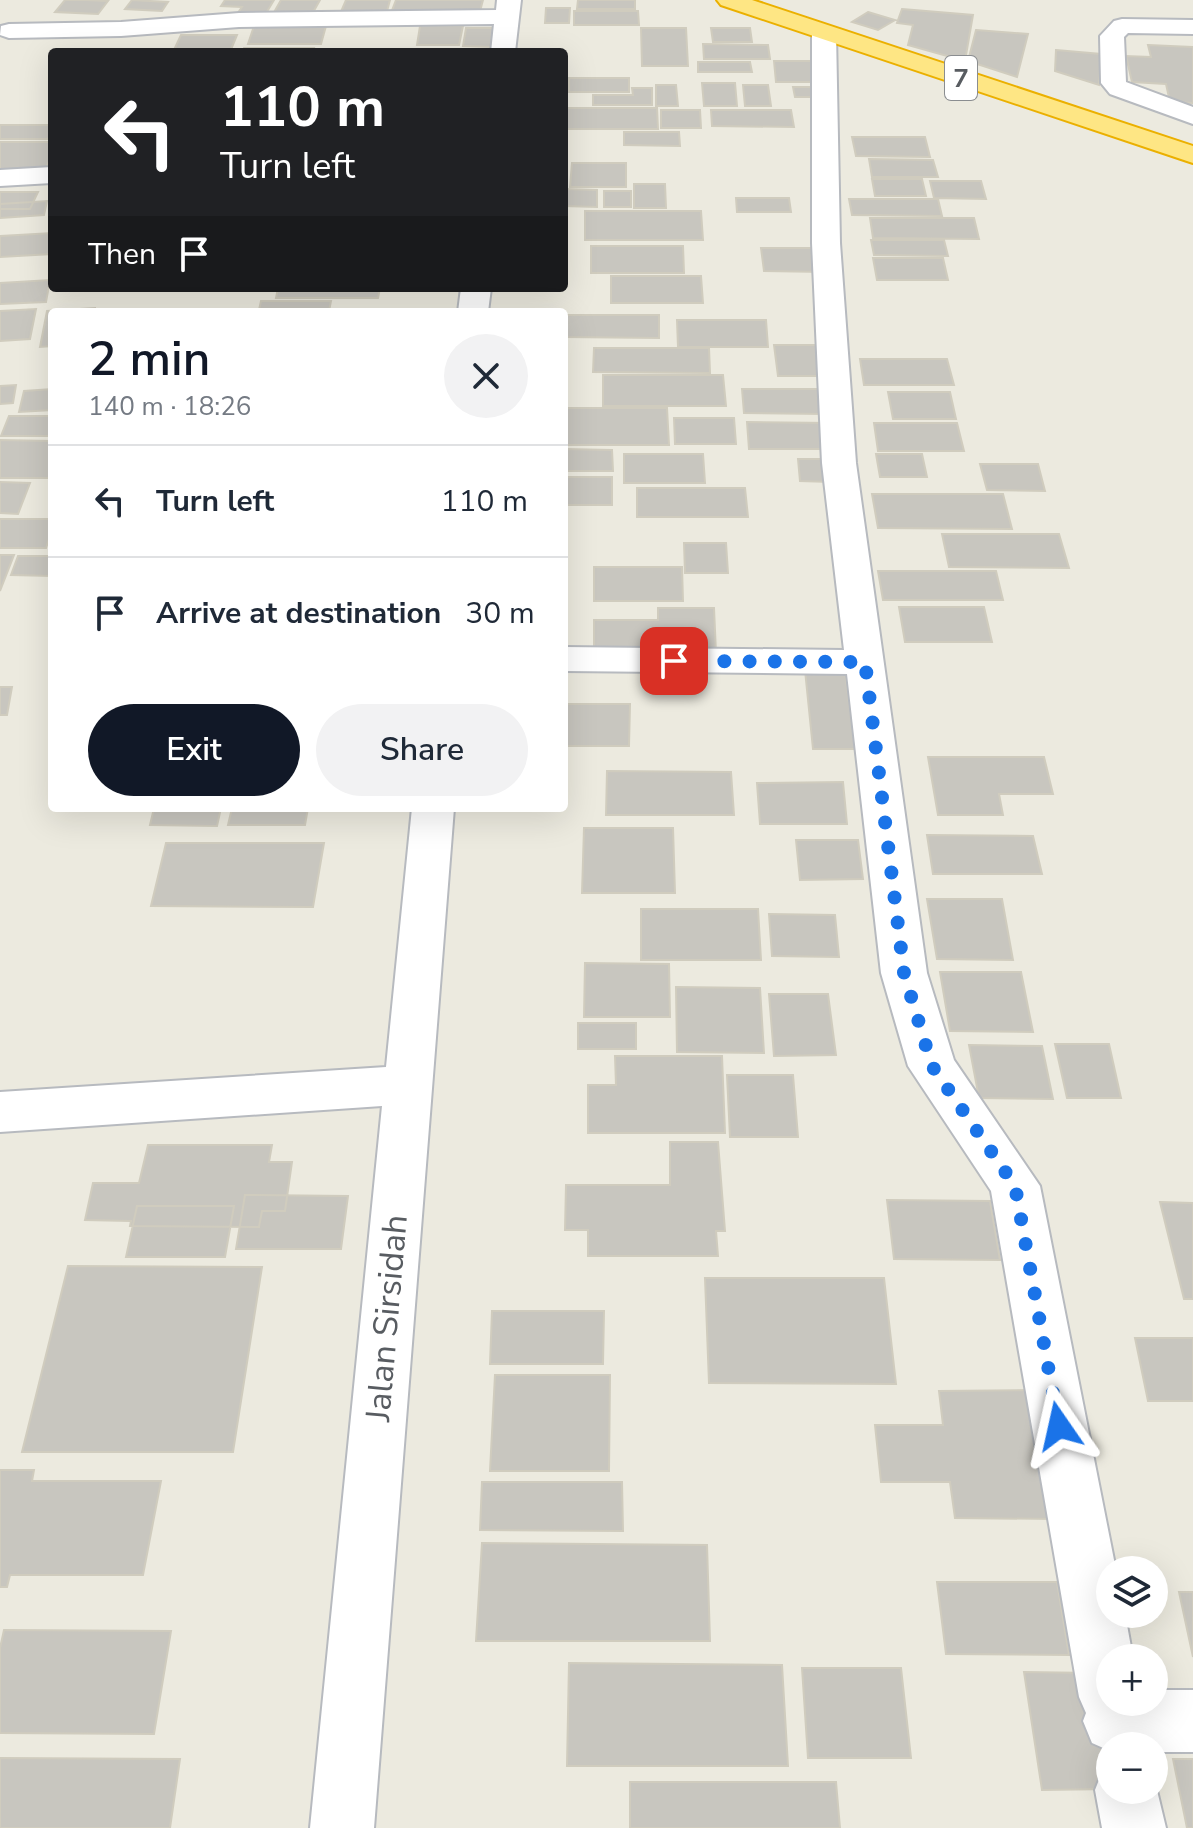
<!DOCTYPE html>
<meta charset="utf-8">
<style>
:root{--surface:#fff;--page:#f2f2f3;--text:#1f2937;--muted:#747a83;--line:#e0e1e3;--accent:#111827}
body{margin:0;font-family:"Nunito Sans",sans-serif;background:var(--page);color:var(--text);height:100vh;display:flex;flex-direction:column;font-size:30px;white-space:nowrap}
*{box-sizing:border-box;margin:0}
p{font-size:26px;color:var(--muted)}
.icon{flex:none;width:44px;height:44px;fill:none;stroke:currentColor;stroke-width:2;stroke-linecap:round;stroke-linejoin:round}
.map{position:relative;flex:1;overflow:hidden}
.panel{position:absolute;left:48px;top:308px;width:520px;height:504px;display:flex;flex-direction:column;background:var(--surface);border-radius:8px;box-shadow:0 8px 32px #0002}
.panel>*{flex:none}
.banner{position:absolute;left:48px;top:48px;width:520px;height:244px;border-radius:8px;box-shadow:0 8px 32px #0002;background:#202124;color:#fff;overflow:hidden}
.tools{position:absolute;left:1096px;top:1556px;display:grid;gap:16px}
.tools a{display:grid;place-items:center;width:72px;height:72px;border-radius:50%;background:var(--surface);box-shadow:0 8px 32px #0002;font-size:40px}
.pin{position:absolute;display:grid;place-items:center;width:68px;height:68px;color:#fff;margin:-34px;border-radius:16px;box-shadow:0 4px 12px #0006}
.me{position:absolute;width:88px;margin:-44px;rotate:349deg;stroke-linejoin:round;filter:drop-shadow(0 0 6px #0008)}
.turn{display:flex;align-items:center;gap:28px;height:168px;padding:0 40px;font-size:36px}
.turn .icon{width:104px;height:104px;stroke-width:2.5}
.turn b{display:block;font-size:56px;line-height:68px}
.then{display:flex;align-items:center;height:76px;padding:0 40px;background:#0003;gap:16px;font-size:30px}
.round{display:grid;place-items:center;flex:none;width:84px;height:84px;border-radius:42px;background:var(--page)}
.overview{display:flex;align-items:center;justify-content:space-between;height:136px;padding:0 40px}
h1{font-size:48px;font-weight:600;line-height:60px;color:var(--accent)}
.cta{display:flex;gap:16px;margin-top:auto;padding:16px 40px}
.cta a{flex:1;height:92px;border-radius:48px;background:var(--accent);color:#fff;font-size:32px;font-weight:600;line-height:92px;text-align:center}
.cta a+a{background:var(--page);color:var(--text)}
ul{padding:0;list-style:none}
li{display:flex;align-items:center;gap:24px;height:112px;padding:0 40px;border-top:2px solid var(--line)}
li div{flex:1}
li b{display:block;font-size:30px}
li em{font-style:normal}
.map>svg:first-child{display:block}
.building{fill:#c8c6bf;stroke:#d0ccbe;stroke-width:2}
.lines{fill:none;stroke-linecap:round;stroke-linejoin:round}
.minor-casing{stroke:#b7babf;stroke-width:4}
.highway-casing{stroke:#ebb000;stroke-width:4}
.minor{fill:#fff;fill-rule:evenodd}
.highway{fill:#fee684;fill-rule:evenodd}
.route{stroke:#1a73e8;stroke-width:14;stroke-dasharray:0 25.2}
.labels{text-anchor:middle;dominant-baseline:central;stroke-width:7;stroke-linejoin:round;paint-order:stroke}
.shield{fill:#fff;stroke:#8a8d90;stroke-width:2}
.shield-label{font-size:26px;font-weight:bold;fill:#585c61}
.near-street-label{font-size:34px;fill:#585c61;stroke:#fff}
</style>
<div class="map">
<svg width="1193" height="1828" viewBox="0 0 1193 1828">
<rect width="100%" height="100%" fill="#eceadf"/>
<path class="building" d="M 65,0 L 86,0 L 108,1 L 98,14 L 55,12 Z
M 132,0 L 168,2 L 162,11 L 125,9 Z
M 225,0 L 274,0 L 265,15 L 237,14 L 242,7 L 221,6 Z
M 281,0 L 320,0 L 311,16 L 273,14 Z
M 346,0 L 390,0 L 386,15 L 340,14 Z
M 396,0 L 483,0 L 479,15 L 391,13 Z
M 578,0 L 635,0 L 635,9 L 577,9 Z
M 546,8 L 570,8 L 569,23 L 545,23 Z
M 902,9 L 973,15 L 965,61 L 908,45 L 913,25 L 897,23 Z
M 574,11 L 638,11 L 639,25 L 574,25 Z
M 868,12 L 895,20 L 878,30 L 852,22 Z
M 254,26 L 326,26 L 321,44 L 248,44 Z
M 420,26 L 463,26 L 459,45 L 417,45 Z
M 466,28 L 494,28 L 492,47 L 463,46 Z
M 641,28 L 686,28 L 688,66 L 642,66 Z
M 711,28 L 750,28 L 752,42 L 713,42 Z
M 976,30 L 1028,34 L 1017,77 L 968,61 Z
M 181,35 L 237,35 L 230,52 L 173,52 Z
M 703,44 L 768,45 L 770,59 L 704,59 Z
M 1148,45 L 1193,47 L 1193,103 L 1170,102 L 1166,84 L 1132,82 L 1126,56 L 1151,57 Z
M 244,48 L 314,48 L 313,52 L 242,52 Z
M 1056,50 L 1101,54 L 1099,85 L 1055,71 Z
M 774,61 L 815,61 L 819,82 L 776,82 Z
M 698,62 L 750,62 L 752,72 L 698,72 Z
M 569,78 L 629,78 L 629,92 L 569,92 Z
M 702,83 L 735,83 L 737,106 L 704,106 Z
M 656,85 L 676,85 L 678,106 L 656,106 Z
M 743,85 L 768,85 L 771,106 L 745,106 Z
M 793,87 L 816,87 L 818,97 L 795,97 Z
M 632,88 L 652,88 L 652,105 L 593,105 L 593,95 L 633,95 Z
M 564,108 L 657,108 L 658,129 L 564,129 Z
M 661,110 L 700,110 L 701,128 L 661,128 Z
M 711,110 L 791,110 L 794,127 L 712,126 Z
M 0,125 L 52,125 L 52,131 L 48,139 L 0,139 Z
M 624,132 L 679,132 L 680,146 L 624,145 Z
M 852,137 L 925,137 L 930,157 L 856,156 Z
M 0,142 L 52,142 L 52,155 L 45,170 L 0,170 Z
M 869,159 L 933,160 L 938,177 L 872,177 Z
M 572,163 L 626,163 L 626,187 L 570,187 Z
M 872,179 L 922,179 L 926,196 L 875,196 Z
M 930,181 L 981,181 L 986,199 L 934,198 Z
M 634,184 L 665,184 L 666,208 L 634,208 Z
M 564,189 L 597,190 L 597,207 L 564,206 Z
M 604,191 L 631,191 L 631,207 L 604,207 Z
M 0,192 L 38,192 L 30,209 L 0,209 Z
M 736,198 L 789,198 L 791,212 L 737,212 Z
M 849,199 L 938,199 L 942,216 L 852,215 Z
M 47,201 L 44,215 L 0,218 L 0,204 Z
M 585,211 L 701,211 L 703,240 L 585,240 Z
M 870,218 L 974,218 L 979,239 L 873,238 Z
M 52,233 L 52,254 L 0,257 L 0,236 Z
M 871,240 L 944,240 L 948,256 L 874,255 Z
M 591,246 L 683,246 L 684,273 L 591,273 Z
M 761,248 L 821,248 L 825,272 L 764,271 Z
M 873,258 L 943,258 L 948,280 L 877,280 Z
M 611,276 L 701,276 L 703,303 L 611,303 Z
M 50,280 L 46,302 L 0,304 L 0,283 Z
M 278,288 L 380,288 L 378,298 L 276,298 Z
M 261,301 L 331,301 L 329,311 L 259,310 Z
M 95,308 L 95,312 L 52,312 L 52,346 L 40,347 L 47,311 Z
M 36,309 L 30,339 L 0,341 L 0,311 Z
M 564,315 L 659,315 L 659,338 L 564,337 Z
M 677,320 L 766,320 L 768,347 L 678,347 Z
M 774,345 L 820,345 L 824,376 L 778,376 Z
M 594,348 L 709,348 L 710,373 L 593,372 Z
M 860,359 L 947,359 L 954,385 L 864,385 Z
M 603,375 L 723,375 L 726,406 L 603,406 Z
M 16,385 L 13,403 L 0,404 L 0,386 Z
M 52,389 L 52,410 L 19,412 L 24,391 Z
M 742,389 L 820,389 L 824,414 L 744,413 Z
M 888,392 L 950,392 L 956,419 L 893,419 Z
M 567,408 L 667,408 L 669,445 L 565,445 Z
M 9,416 L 52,416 L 52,436 L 1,436 Z
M 674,418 L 734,418 L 736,444 L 675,444 Z
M 747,422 L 830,423 L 833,449 L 749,449 Z
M 874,423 L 957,423 L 964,451 L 878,451 Z
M 0,440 L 52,441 L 50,478 L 0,478 Z
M 564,449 L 612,450 L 613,471 L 564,471 Z
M 624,454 L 703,454 L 705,483 L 624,483 Z
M 876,454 L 922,454 L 927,477 L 880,477 Z
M 798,459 L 828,459 L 831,482 L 800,481 Z
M 980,464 L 1038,464 L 1045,491 L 987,490 Z
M 564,477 L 612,477 L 612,505 L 564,505 Z
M 0,482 L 30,483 L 18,514 L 0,513 Z
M 637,488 L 745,488 L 748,517 L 637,517 Z
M 872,494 L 1003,494 L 1012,529 L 878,528 Z
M 0,519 L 52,519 L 52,530 L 46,548 L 0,548 Z
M 942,534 L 1059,534 L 1069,568 L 949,567 Z
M 684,543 L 726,543 L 728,573 L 685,573 Z
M 0,555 L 14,555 L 0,591 Z
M 18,556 L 52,556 L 52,576 L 11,575 Z
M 594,567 L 682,567 L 683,601 L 594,601 Z
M 878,571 L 996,571 L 1003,600 L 883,600 Z
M 899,607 L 984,607 L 992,642 L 905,642 Z
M 658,608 L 714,608 L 716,653 L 594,653 L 594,620 L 658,620 Z
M 805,670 L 845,671 L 855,749 L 813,749 Z
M 0,687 L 12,687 L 7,715 L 0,715 Z
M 564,704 L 630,704 L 629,746 L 564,746 Z
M 928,757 L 1044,757 L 1053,794 L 999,794 L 1003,815 L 938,815 Z
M 607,771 L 731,772 L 734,815 L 606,815 Z
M 843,782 L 847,824 L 760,824 L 757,783 Z
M 154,808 L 221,808 L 217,826 L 150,825 Z
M 232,808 L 308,808 L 305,825 L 228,825 Z
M 584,828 L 673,828 L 675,893 L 582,893 Z
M 927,835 L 1033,836 L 1042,874 L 933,874 Z
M 796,840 L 858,840 L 863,879 L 800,880 Z
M 166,843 L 324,843 L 313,907 L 151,906 Z
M 927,899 L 1002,899 L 1013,960 L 937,959 Z
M 641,909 L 758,909 L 761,960 L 641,960 Z
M 769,914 L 835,915 L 839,957 L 772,956 Z
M 585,963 L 669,964 L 670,1017 L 584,1017 Z
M 940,972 L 1021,972 L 1033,1032 L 950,1031 Z
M 676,987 L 760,988 L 764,1053 L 677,1052 Z
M 769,994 L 828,994 L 836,1055 L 774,1056 Z
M 578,1023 L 636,1023 L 636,1049 L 578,1049 Z
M 1055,1044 L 1109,1044 L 1121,1098 L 1067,1098 Z
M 969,1045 L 1042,1046 L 1053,1099 L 979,1098 Z
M 615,1056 L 722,1056 L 725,1133 L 588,1133 L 588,1085 L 616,1085 Z
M 727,1075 L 793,1075 L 798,1137 L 730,1137 Z
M 670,1142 L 718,1142 L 725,1231 L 716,1231 L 718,1256 L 588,1256 L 588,1230 L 565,1230 L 566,1185 L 670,1185 Z
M 148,1145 L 272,1145 L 269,1162 L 292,1162 L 285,1211 L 262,1211 L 259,1227 L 130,1226 L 131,1221 L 85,1220 L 93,1183 L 139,1183 Z
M 245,1195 L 348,1196 L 341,1249 L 236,1249 Z
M 887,1200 L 990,1201 L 1000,1260 L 894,1259 Z
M 1160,1202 L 1193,1203 L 1193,1299 L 1184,1299 Z
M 137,1206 L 234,1206 L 225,1257 L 126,1257 Z
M 68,1266 L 262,1267 L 233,1452 L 22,1452 Z
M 705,1278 L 884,1278 L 896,1384 L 709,1383 Z
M 492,1311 L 604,1311 L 603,1364 L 490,1364 Z
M 1135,1338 L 1193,1338 L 1193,1401 L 1148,1401 Z
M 495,1375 L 610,1375 L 609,1471 L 490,1471 Z
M 1033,1390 L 1055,1519 L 955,1518 L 950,1482 L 881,1482 L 875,1425 L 943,1425 L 939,1391 Z
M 0,1470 L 34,1470 L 32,1481 L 161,1481 L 143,1575 L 10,1575 L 7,1587 L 0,1587 Z
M 482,1482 L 622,1482 L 623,1531 L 480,1530 Z
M 482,1543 L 707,1545 L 710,1641 L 476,1641 Z
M 937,1582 L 1057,1582 L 1069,1655 L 946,1654 Z
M 1179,1592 L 1193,1592 L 1193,1657 Z
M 4,1630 L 171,1631 L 154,1734 L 0,1733 L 0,1648 Z
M 569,1663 L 782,1665 L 788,1766 L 567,1766 Z
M 802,1668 L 901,1668 L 911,1758 L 808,1758 Z
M 1024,1672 L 1093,1673 L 1110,1771 L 1110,1789 L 1042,1790 Z
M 0,1758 L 180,1759 L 170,1828 L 0,1828 Z
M 1173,1759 L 1193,1759 L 1193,1828 L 1187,1828 Z
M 630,1782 L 836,1782 L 840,1828 L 630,1828 Z"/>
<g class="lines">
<g class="minor-casing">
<path id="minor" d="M 497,0 L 521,0 L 515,52 L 491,52 L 494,24 L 239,27 L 121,36 L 9,38 L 0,35 L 1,26 L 9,24 L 121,22 L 239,13 L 496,10 Z
M 1122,19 L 1193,20 L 1193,34 L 1128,33 L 1124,37 L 1126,82 L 1193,107 L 1193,124 L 1110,94 L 1101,83 L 1100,36 L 1114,21 Z
M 824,26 L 832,28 L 836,33 L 840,243 L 856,463 L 927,973 L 954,1060 L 1040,1186 L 1116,1570 L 1110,1570 L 1110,1614 L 1125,1614 L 1133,1658 L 1110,1658 L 1110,1702 L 1154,1702 L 1154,1690 L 1193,1690 L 1193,1752 L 1154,1752 L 1154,1746 L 1110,1746 L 1110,1751 L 1092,1743 L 1083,1721 L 1086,1713 L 1079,1697 L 991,1191 L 908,1066 L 881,973 L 847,674 L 564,671 L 564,647 L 844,650 L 822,463 L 812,243 L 812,33 L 816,28 Z
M 52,167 L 52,183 L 0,186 L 0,170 Z
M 461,288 L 491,288 L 488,312 L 458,312 Z
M 412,808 L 454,808 L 374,1828 L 310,1828 L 382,1106 L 0,1132 L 0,1092 L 386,1067 Z
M 1110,1765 L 1110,1790 L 1154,1790 L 1154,1778 L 1166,1828 L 1102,1828 L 1095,1790 L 1104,1767 Z"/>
</g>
<g class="highway-casing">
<path id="highway" d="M 717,0 L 752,0 L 1193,146 L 1193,163 L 721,5 Z"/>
</g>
<use href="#minor" class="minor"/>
<use href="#highway" class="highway"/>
</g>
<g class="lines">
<path class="route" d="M 674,661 L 865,662 L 904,973 L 932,1066 L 1015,1186 L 1059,1426"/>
</g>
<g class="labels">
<rect class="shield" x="945" y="56" width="32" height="44" rx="6"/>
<g class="shield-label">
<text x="961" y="78">7</text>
</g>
<g class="near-street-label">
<text transform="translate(387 1318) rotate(-85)">Jalan Sirsidah</text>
</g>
</g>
</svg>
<div class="tools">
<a><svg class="icon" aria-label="layers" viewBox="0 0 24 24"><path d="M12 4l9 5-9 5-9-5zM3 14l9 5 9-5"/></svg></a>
<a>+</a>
<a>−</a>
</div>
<div class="pin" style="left:674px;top:661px;background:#d93025"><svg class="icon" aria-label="arrive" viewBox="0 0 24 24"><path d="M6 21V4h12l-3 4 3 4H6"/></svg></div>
<svg class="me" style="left:1059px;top:1426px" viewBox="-20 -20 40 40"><path d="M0-17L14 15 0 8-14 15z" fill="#1a73e8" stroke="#fff" stroke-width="4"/></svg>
<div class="banner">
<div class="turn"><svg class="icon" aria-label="left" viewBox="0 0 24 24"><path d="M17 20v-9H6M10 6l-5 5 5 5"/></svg><div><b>110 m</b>Turn left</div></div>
<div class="then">Then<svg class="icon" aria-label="arrive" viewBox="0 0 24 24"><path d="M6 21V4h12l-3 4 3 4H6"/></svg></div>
</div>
<section class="panel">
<div class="overview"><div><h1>2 min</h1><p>140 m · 18:26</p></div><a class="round"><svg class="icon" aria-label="close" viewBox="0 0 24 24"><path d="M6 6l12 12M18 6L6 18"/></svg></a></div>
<ul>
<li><svg class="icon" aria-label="left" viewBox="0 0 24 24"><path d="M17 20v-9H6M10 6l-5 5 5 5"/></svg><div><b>Turn left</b></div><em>110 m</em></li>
<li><svg class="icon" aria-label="arrive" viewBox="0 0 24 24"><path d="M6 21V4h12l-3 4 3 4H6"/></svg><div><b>Arrive at destination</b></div><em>30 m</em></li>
</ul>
<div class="cta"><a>Exit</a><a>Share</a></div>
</section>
</div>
